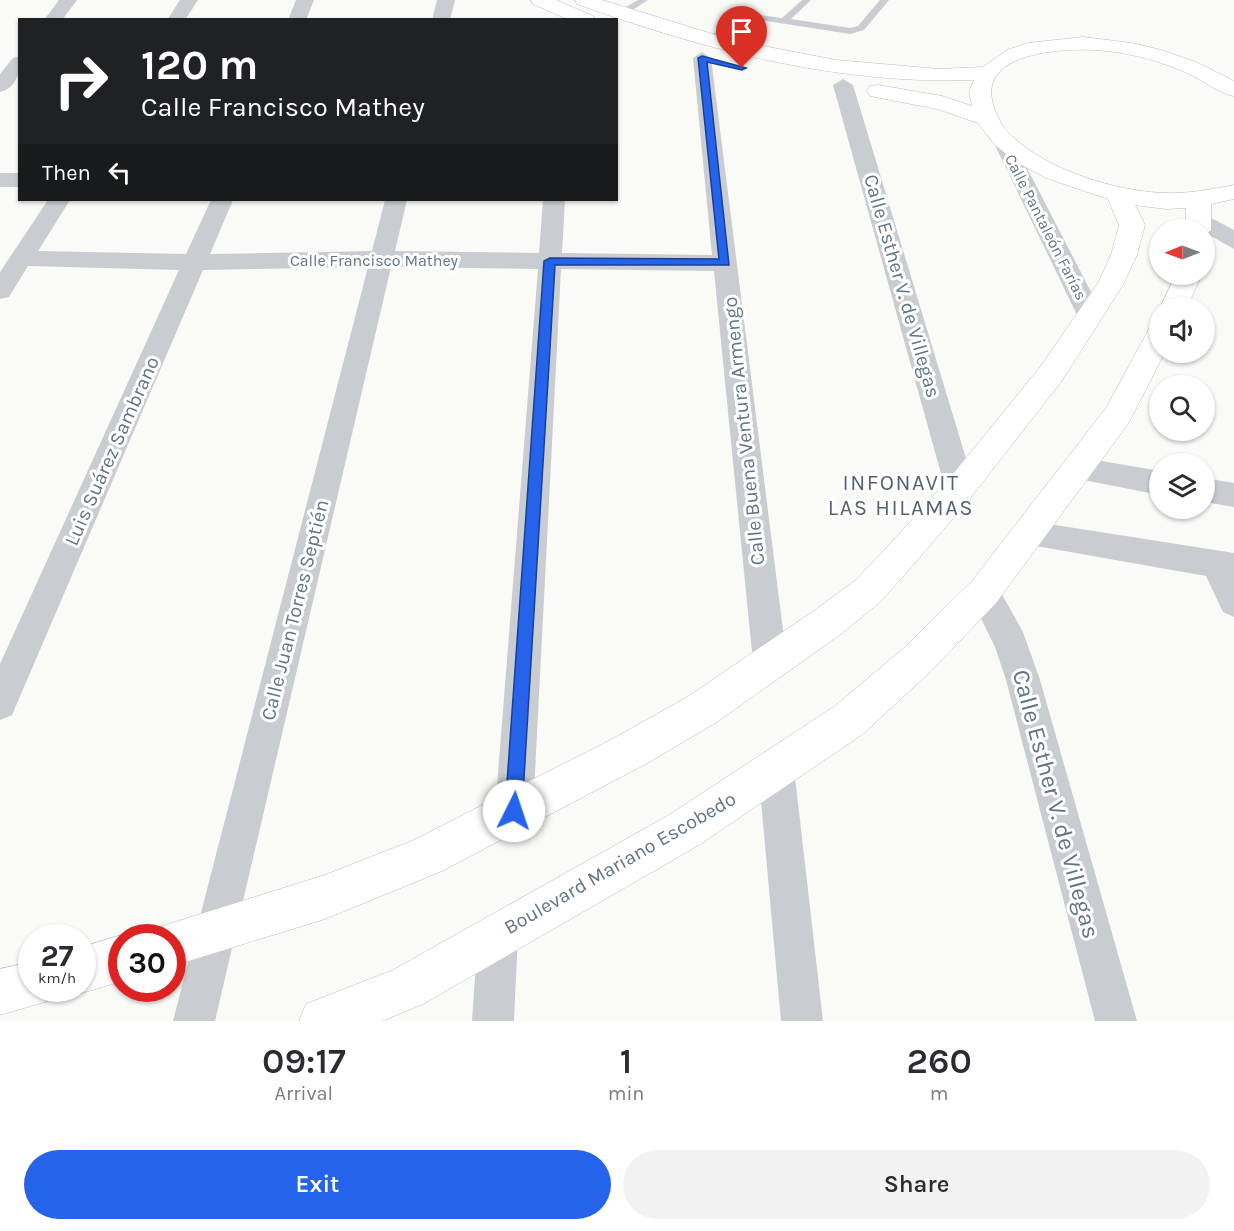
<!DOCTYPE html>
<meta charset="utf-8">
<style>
:root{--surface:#fff;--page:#f2f2f3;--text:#2b2b33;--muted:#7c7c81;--accent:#2563eb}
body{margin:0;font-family:Karla,sans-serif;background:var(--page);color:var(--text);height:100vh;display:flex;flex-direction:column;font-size:22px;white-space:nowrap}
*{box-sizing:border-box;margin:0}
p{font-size:20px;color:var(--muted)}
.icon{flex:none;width:33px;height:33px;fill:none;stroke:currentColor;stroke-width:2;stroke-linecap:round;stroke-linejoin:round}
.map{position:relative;height:1021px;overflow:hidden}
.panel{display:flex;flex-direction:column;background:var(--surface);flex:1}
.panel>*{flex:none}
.guide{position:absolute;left:18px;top:18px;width:600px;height:183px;border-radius:0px;box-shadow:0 2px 4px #0004;background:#202124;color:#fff;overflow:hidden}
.needle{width:39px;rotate:269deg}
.controls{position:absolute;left:1149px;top:219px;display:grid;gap:12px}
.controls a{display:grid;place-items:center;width:66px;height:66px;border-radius:50%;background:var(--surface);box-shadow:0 2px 4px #0004;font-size:30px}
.speed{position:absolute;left:18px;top:924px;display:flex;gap:12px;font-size:30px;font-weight:700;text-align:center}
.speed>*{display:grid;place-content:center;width:78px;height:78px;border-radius:50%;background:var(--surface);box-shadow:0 2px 4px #0004;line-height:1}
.speed small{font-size:15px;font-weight:400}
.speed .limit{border:9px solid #d22;background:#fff;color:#111}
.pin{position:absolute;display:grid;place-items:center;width:51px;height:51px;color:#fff;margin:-62px -26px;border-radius:50% 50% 50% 0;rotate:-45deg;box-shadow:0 0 6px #0007}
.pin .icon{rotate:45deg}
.me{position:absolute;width:66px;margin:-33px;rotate:4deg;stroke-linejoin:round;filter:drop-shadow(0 0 4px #0008)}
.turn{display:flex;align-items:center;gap:21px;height:126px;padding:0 24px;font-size:27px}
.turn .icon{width:78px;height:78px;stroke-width:2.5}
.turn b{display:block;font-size:42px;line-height:51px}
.then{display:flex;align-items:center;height:57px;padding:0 24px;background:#0003;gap:12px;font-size:22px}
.eta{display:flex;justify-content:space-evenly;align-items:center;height:102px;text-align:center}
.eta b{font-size:36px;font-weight:600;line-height:42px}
.primary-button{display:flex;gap:12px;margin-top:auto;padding:12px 24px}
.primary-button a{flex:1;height:69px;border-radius:36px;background:var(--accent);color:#fff;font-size:24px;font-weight:600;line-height:69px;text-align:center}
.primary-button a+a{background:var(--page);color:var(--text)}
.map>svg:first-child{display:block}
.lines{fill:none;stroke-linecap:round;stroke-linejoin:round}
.secondary-casing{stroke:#b9bfc4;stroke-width:1}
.lane{fill:#c9cdd1;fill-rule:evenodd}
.street{fill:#c9cdd1;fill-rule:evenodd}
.secondary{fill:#fff;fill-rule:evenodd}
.route{fill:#2563eb;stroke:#184099;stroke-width:1.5}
.labels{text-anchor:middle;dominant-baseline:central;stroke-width:6;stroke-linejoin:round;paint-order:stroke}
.far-street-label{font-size:16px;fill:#627585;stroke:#fff}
.street-label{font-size:20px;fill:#627585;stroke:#fff}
.quarter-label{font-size:22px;letter-spacing:1.5px;fill:#55636f;stroke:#fff}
.near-street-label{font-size:24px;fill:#627585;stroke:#fff}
</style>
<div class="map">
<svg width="1234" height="1021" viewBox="0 0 1234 1021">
<rect width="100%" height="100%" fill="#fafaf7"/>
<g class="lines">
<g class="secondary-casing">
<path id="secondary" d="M 531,0 L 556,0 L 593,16 L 595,20 L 569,20 L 533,4 Z
M 575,0 L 602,0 L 732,40 L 836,60 L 939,69 L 983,67 L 1007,50 L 1028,43 L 1083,37 L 1132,43 L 1161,50 L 1196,62 L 1234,81 L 1234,96 C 1218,93 1204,81 1189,74 C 1163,62 1135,54 1106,51 C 1074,47 977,49 993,104 C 997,116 1001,126 1011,135 C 1046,170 1118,192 1166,193 C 1189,194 1212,189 1234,185 L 1234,199 L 1211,204 L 1211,230 L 1204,236 L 1204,230 L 1185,230 L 1186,208 L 1166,209 L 1135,205 L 1145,225 L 1137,255 L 1123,285 L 1061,382 L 971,497 L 915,563 L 880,602 L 841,634 L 717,722 L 644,765 L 442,871 L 325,919 L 172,966 L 172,938 L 152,938 L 156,928 L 325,875 L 414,840 L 616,737 L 689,696 L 815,610 L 856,580 L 891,543 L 949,479 L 1041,366 L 1098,283 L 1111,255 L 1119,225 L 1108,199 L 1046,178 L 1018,163 L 995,145 L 978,123 L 937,109 L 870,96 L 867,91 L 870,86 L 878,85 L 942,96 L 972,106 L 969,92 L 974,80 C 838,85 704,50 577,4 Z
M 1176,274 L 1202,274 L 1187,308 L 1160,308 Z
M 1160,324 L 1160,352 L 1165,352 L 1128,424 L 996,603 L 931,671 L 863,734 L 699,845 L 423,1004 L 382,1021 L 299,1021 L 306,1004 L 393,970 L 669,815 L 835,706 L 905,647 L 972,581 L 1106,408 L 1150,327 Z
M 122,935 L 127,938 L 122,938 L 122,981 L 82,993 L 72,988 L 82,988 L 82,947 Z
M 32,962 L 32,988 L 54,988 L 48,1001 L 0,1015 L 0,969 Z"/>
</g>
<path class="lane" d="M 638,0 L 648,0 L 623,16 L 617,16 L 617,12 Z
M 802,0 L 811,0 L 791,19 L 850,28 L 858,26 L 880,0 L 889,0 L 864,30 L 850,34 L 748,18 L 714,41 L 706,39 L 738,15 L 745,13 L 782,18 Z"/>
<path class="street" d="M 59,0 L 77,0 L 62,20 L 44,20 Z
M 180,0 L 198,0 L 185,20 L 167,20 Z
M 296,0 L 314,0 L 306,20 L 288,20 Z
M 437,0 L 455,0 L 450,20 L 432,20 Z
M 702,52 L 711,58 L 787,662 L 782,673 L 770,678 L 758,673 L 753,662 L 714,271 L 561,269 L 533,811 L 527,824 L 514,830 L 501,824 L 495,811 L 538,269 L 391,267 L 215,1021 L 173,1021 L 368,267 L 203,270 L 12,715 L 0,720 L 0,664 L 179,270 L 28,266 L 9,297 L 0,299 L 0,272 L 48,200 L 70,200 L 38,251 L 186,254 L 211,200 L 233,200 L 210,254 L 372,251 L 385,200 L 407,200 L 395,251 L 539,253 L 543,200 L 565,200 L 562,253 L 712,255 L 693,58 Z
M 20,56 C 20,72 17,88 0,92 L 0,74 L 13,58 Z
M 843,79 L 853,85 L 975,488 L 970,497 L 960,500 L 950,497 L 945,488 L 833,85 Z
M 1002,133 L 1009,135 L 1012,139 L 1103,315 L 1099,321 L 1090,324 L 1081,321 L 1077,315 L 992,139 L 995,135 Z
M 0,173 L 20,173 L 20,187 L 0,187 Z
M 1200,212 L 1234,230 L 1234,249 L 1204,232 L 1204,230 L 1192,224 L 1189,219 L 1192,214 Z
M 1078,457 L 1160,471 L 1160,495 L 1068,477 L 1064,469 L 1068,461 Z
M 1204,478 L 1234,483 L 1234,507 L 1204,502 Z
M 1030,521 L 1234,553 L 1234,617 L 1223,612 L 1206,576 L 1019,543 L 1015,534 L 1019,525 Z
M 984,578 L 995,582 L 1023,632 L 1040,680 L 1137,1021 L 1095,1021 L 1006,680 L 995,647 L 968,592 L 973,582 Z
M 776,750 L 789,755 L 794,768 L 823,1021 L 781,1021 L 758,768 L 763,755 Z
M 498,914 L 512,920 L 518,934 L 514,1021 L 472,1021 L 478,934 L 484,920 Z"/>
<use href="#secondary" class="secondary"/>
</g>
<path class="route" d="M 702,56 L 746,68 L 742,70 L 707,62 L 729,265 L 555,265 L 522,811 L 520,817 L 514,819 L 508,817 L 505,811 L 544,261 L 550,258 L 719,259 L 698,58 Z"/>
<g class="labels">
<g class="far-street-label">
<text transform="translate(1046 227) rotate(63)">Calle Pantaleón Farías</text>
<text x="374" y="260">Calle Francisco Mathey</text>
</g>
<g class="street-label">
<text transform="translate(902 286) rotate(74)">Calle Esther V. de Villegas</text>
<text transform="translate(744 431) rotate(-96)">Calle Buena Ventura Armengo</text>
<text transform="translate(112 451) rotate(-66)">Luis Suárez Sambrano</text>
<text transform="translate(295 610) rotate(-76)">Calle Juan Torres Septién</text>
<text transform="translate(620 863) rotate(-30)">Boulevard Mariano Escobedo</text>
</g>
<g class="quarter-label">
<text x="901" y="483">INFONAVIT<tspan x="901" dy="25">LAS HILAMAS</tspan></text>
</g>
<g class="near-street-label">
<text transform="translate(1056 804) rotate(75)">Calle Esther V. de Villegas</text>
</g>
</g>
</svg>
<div class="controls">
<a><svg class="needle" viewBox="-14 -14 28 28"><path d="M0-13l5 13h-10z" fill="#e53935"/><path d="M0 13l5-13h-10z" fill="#7c7c81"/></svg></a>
<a><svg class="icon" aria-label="sound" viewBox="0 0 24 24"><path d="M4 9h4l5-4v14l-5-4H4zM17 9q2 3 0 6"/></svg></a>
<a><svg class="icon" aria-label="search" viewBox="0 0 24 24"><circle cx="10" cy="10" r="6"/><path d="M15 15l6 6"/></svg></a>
<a><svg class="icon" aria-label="layers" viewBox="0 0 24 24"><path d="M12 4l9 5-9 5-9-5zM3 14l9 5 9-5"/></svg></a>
</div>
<div class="speed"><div>27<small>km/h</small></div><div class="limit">30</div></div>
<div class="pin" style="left:742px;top:68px;background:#d93025"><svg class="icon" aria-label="arrive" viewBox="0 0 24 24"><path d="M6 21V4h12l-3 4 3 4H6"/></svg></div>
<svg class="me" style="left:514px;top:811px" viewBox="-20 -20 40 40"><circle r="19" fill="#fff"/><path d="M0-13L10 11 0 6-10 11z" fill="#2563eb"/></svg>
<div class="guide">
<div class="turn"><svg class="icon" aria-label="right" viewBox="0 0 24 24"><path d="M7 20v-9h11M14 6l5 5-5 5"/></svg><div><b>120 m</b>Calle Francisco Mathey</div></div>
<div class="then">Then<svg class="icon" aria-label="left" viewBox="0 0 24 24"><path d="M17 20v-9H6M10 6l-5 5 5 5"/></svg></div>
</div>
</div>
<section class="panel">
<div class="eta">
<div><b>09:17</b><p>Arrival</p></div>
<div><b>1</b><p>min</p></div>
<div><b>260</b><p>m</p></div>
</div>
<div class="primary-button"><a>Exit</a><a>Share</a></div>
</section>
